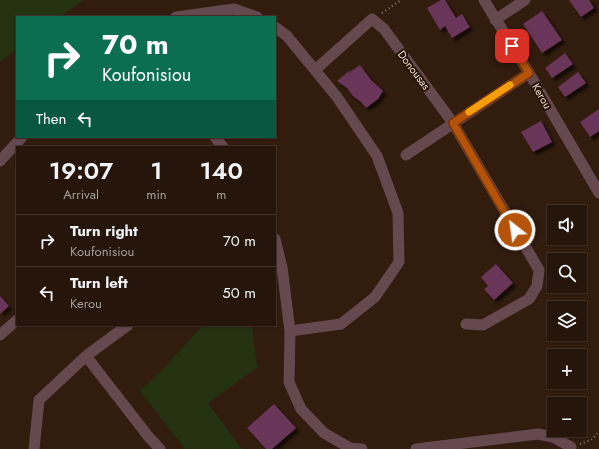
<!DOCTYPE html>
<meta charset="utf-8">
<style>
:root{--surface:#25150a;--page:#2d1e13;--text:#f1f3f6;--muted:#a39f9c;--line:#42342b}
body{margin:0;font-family:Jost,sans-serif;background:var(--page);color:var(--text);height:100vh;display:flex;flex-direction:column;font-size:15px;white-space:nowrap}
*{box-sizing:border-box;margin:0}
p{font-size:13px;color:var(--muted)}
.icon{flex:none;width:22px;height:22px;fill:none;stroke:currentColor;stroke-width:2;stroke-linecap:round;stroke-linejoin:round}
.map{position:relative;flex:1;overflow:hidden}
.details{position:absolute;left:16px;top:146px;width:260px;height:180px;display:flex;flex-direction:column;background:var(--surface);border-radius:0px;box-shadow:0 1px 3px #0004,0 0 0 1px var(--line)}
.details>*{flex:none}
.banner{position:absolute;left:16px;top:16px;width:260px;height:122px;border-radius:0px;box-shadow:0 1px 3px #0004,0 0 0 1px var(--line);background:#0b6e4f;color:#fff;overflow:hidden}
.controls{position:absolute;left:547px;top:205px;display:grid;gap:8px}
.controls a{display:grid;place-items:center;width:40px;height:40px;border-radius:0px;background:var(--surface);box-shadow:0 1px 3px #0004,0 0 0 1px var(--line);font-size:20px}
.pin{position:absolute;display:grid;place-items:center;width:34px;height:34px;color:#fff;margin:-17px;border-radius:8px;box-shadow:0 2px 6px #0006}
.me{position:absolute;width:44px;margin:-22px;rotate:330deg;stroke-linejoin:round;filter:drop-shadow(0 0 3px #0008)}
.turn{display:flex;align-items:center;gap:14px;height:84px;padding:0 20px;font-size:18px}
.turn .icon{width:52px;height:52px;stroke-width:2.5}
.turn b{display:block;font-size:28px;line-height:34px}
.then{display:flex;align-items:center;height:38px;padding:0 20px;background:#0003;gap:8px;font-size:15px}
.eta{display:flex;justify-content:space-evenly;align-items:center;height:68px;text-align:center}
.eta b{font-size:24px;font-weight:600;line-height:28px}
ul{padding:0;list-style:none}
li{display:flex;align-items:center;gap:12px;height:52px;padding:0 20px;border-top:1px solid var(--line)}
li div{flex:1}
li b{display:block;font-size:15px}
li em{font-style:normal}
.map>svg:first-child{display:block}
.green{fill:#253212}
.building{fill:#693458;filter:url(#shadow)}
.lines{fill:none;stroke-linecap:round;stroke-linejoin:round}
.path{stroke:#8d7b70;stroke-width:2;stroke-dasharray:1 3;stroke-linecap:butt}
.street{stroke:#66494f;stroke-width:11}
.route-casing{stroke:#753606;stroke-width:10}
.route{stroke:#b45309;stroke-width:7}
.slow{stroke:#f59e0b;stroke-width:7}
.labels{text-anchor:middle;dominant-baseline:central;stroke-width:4;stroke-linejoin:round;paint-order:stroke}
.street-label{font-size:11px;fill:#edded5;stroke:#271305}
</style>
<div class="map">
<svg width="599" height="449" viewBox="0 0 599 449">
<defs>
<filter id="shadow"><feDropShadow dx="3.5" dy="3.5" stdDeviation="1" flood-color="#0009"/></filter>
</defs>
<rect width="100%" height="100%" fill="#311c0e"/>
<path class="green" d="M 0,0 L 83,0 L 60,17 L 17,17 L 17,49 L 0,62 Z
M 203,325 L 252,325 L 257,368 L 208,403 L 242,449 L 185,449 L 140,391 L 166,366 Z"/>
<path class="building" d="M 441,0 L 445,0 L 456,18 L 462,14 L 470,27 L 452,38 L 445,26 L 440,30 L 427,8 Z
M 569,0 L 589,0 L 594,8 L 581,17 Z
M 542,11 L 562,40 L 542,53 L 523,24 Z
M 565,53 L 573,64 L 552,78 L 545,68 Z
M 360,65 L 371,80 L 383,91 L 378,99 L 366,108 L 361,102 L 353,96 L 347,88 L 337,81 L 350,70 L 348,73 Z
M 578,72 L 586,83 L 565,97 L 558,87 Z
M 599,109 L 599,131 L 590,137 L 580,122 Z
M 541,121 L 552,142 L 533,152 L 521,132 Z
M 496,264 L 513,283 L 494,300 L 484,289 L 488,286 L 481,277 Z
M 0,296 L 9,306 L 0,314 Z
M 274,404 L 296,428 L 272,449 L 266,449 L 247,428 Z"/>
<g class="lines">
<path class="path" d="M 382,13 L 401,0
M 580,444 L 591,440 L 599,432"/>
<path class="street" d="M 484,0 L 529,73 L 599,193
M 176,17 L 234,9 L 257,17
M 495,20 L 525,0
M 275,27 L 287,36 L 337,97 L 377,156 L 398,213 L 399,262 L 375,297 L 341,324 L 290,331
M 315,70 L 372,19 L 384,29 L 453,123 L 539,270 L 537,286 L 529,299 L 483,325 L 466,324
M 215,137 L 223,147
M 406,155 L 529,73
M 0,161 L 22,137
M 275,239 L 282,267 L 290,331 L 289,382 L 301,409 L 324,433 L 350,448 L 362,449
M 0,335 L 17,320
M 86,356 L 148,436 L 160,449
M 34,449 L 39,400 L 86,356 L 128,325
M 416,449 L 538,434 L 553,437 L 571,447"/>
</g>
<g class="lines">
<g class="route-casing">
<path id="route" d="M 512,46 L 529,73 L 453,123 L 515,230"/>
</g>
<use href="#route" class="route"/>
<path class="slow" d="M 469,112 L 510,85"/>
</g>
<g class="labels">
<g class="street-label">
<text transform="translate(414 70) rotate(53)">Donousas</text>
<text transform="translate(542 96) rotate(60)">Kerou</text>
</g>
</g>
</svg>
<div class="controls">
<a><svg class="icon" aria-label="sound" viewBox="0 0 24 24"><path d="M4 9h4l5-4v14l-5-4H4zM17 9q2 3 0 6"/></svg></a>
<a><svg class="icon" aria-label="search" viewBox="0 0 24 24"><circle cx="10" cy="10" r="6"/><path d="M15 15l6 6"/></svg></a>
<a><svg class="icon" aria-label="layers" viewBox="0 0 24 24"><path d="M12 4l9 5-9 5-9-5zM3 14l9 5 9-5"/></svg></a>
<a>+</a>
<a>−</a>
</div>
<div class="pin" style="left:512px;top:46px;background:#d93025"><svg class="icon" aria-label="arrive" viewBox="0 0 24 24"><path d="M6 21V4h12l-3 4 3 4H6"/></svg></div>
<svg class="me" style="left:515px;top:230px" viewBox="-20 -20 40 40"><circle r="17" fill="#b45309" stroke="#fff" stroke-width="3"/><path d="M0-11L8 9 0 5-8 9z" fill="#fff"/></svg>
<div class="banner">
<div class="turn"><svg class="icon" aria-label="right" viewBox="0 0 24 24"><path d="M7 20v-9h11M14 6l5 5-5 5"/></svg><div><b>70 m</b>Koufonisiou</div></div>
<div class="then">Then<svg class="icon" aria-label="left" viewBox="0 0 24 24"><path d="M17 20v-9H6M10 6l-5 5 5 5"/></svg></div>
</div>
<section class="details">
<div class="eta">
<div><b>19:07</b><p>Arrival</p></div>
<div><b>1</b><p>min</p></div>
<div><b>140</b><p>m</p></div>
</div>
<ul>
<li><svg class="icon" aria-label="right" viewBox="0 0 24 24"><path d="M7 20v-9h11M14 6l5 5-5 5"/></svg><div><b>Turn right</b><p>Koufonisiou</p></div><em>70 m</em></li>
<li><svg class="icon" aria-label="left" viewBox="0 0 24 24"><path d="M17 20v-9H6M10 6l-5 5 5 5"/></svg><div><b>Turn left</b><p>Kerou</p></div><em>50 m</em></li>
</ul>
</section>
</div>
